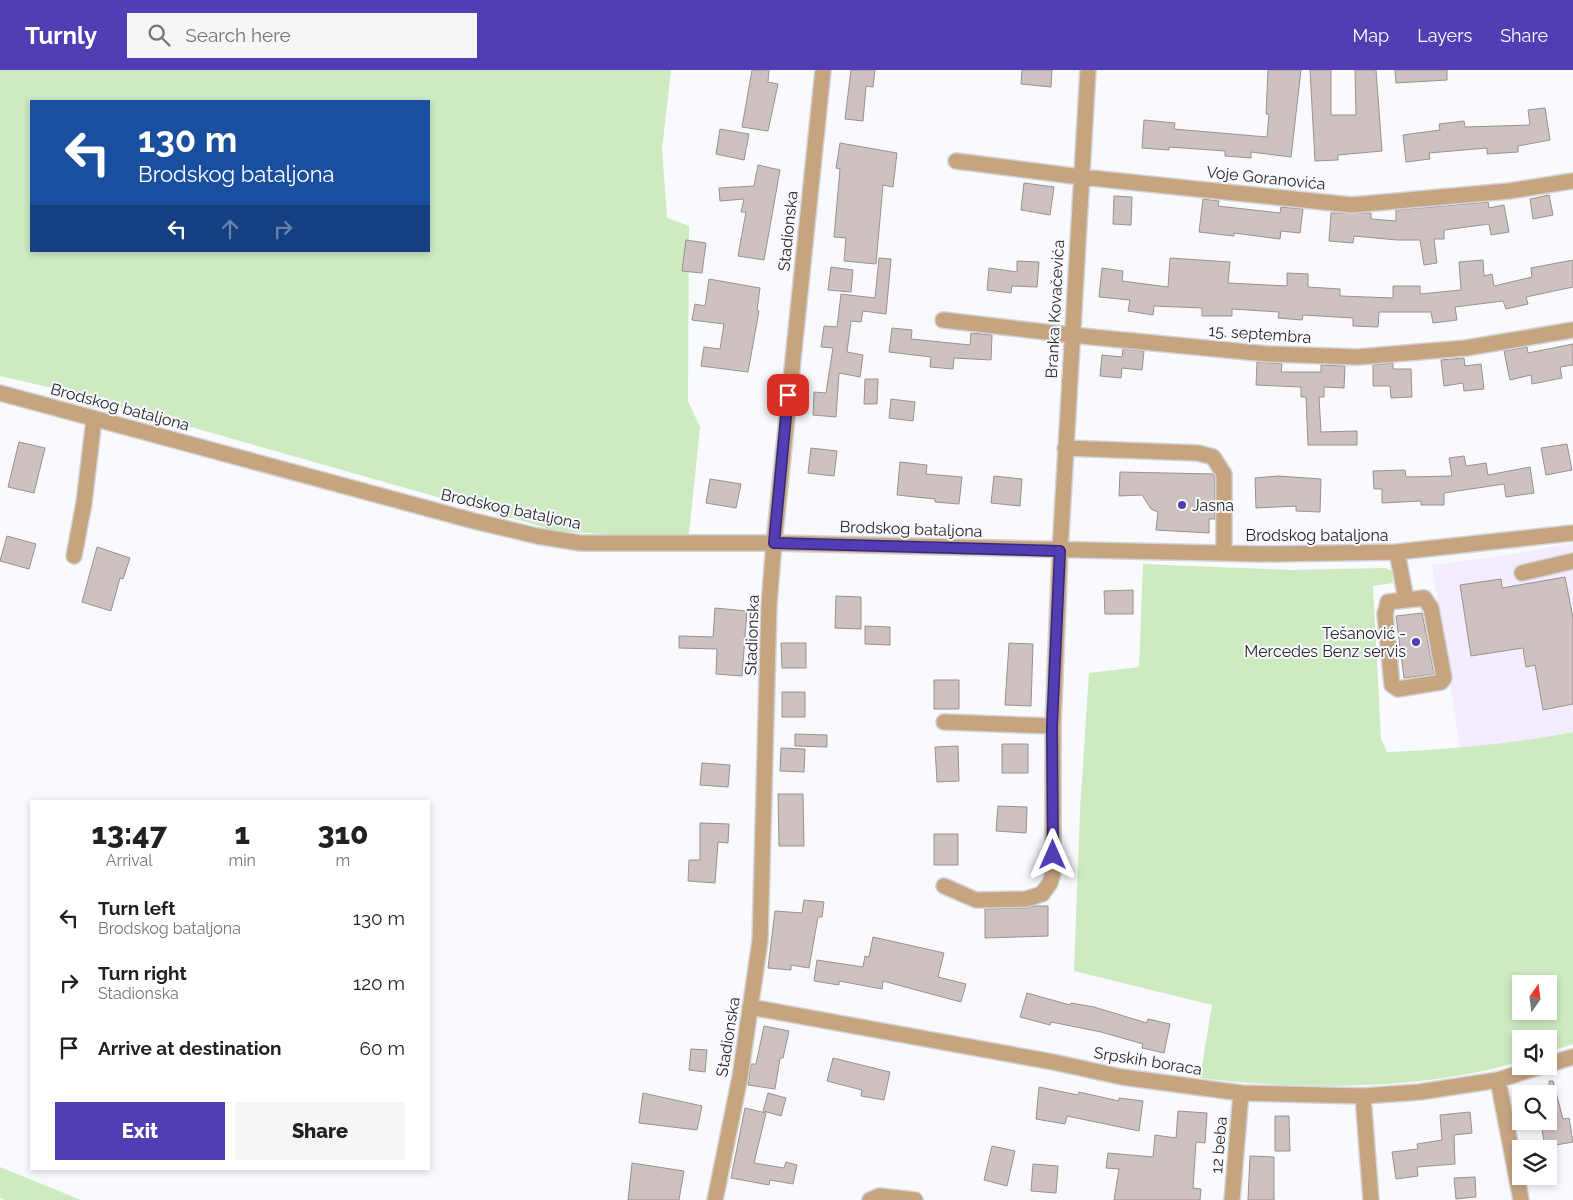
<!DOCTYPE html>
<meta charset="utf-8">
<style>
:root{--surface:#fff;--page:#f6f6f6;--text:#202124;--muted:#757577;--accent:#533db5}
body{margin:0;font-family:Raleway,sans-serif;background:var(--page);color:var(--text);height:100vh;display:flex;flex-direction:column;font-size:19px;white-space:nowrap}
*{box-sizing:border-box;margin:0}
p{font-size:16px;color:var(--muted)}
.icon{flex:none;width:28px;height:28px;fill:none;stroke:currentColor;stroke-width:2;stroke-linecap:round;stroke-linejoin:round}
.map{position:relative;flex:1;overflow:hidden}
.side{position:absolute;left:30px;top:730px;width:400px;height:370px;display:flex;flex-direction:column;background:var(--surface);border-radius:0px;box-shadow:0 2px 8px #0003}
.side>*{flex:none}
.guide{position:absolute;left:30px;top:30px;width:400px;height:152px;border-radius:0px;box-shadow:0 2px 8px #0003;background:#1a4fa0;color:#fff;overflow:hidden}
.needle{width:32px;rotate:14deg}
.fabs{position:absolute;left:1512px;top:905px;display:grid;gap:10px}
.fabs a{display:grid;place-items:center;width:45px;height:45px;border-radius:0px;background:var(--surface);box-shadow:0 2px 8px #0003;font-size:25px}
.pin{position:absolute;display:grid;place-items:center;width:42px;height:42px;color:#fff;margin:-21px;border-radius:10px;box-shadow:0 2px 8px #0006}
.me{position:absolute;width:55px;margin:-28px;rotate:0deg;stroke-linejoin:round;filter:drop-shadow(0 0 4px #0008)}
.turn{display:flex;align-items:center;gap:18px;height:105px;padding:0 25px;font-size:22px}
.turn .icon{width:65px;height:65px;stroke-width:2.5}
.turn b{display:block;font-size:35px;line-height:42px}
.lanes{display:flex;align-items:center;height:48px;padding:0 25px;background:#0003;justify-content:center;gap:25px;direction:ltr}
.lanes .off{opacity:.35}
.eta{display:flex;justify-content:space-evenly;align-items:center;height:85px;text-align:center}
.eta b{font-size:30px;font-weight:800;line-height:35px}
.cta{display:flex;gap:10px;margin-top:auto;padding:10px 25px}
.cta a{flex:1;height:58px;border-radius:0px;background:var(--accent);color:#fff;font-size:20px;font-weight:800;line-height:58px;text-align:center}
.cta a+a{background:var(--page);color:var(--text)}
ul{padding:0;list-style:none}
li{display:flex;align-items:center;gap:15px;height:65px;padding:0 25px}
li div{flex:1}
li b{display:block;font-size:19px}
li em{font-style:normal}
header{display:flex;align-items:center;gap:30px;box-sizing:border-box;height:70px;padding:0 25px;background:var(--accent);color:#fff}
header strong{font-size:24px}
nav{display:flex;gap:28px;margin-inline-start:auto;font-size:18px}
.search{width:350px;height:45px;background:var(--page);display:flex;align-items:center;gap:12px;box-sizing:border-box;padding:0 18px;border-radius:0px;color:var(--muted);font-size:19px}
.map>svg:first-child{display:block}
.commercial{fill:#f3edff}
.green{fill:#cdeac1;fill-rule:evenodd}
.building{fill:#cdc2c0;stroke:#9a908e}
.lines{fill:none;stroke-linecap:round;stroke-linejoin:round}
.minor-casing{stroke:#d3d4d8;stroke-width:18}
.minor{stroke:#c6a480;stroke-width:15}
.route-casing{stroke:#362876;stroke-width:12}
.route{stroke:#533db5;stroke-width:9}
.poi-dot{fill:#533db5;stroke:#f9fafe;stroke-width:2}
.labels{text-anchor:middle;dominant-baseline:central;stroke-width:4;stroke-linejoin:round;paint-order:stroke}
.street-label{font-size:16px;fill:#26272a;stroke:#f9fafe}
.poi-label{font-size:16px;fill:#26272a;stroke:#f9fafe;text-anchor:start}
</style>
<header>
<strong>Turnly</strong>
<div class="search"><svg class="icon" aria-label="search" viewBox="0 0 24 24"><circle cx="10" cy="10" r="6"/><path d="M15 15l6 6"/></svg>Search here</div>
<nav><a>Map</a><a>Layers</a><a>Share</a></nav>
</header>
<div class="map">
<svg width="1573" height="1130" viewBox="0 0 1573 1130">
<rect width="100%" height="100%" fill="#f9fafe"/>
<path class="commercial" d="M 1573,473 L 1573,662 L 1544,668 L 1460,678 L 1432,495 L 1502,486 Z"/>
<path class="green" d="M 0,0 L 671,0 L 662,79 L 667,148 L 689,156 L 688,331 L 700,357 L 689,464 L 618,465 L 557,461 L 57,319 L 0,306 ZM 31,31 L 429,31 L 429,181 L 31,181 Z
M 1143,494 L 1293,500 L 1385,498 L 1392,501 L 1393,513 L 1373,516 L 1381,669 L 1387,682 C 1449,679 1512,674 1573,662 L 1573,974 L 1549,982 L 1549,969 L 1521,969 L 1521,991 C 1423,1021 1301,1020 1200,1008 L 1212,935 L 1074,901 L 1080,740 L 1089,603 L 1139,597 ZM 1521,914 L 1549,914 L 1549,941 L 1521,941 Z
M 0,1097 L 81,1130 L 5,1130 L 0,1128 Z"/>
<path class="building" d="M 752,0 L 769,0 L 768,12 L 778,14 L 768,61 L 742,57 Z
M 851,0 L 875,0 L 873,17 L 866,16 L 863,51 L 845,49 Z
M 1022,0 L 1052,0 L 1051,17 L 1021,14 Z
M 1268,0 L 1301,0 L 1291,87 L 1251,82 L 1251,88 L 1225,86 L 1225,81 L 1169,77 L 1169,80 L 1142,78 L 1144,50 L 1175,53 L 1174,59 L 1267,67 L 1269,44 L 1266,44 Z
M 1310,0 L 1331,0 L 1331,45 L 1356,45 L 1355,0 L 1376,0 L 1382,81 L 1338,85 L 1338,90 L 1315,91 Z
M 1395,0 L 1447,0 L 1447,10 L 1396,13 Z
M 1545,38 L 1550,70 L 1518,76 L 1518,82 L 1487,84 L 1487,78 L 1429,83 L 1430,89 L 1406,92 L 1403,65 L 1440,60 L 1439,54 L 1464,51 L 1465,57 L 1530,55 L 1528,40 Z
M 720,59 L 749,64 L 744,90 L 716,84 Z
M 840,73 L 897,83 L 893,117 L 883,115 L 876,194 L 844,191 L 846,168 L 834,167 L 840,99 L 836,98 Z
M 758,95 L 780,100 L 764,190 L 738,186 L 746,142 L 741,142 L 744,129 L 720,131 L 719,118 L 754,116 Z
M 1024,113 L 1054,117 L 1050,145 L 1021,140 Z
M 1549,125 L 1553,145 L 1533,149 L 1530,129 Z
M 1114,126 L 1132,127 L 1131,155 L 1113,154 Z
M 1203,129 L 1219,131 L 1218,136 L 1280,143 L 1281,137 L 1303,139 L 1300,163 L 1281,161 L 1280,169 L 1234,163 L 1234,166 L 1199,162 Z
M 1488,132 L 1489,138 L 1504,135 L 1509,162 L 1491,165 L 1489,154 L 1444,160 L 1444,169 L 1434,169 L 1437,193 L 1424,195 L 1420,170 L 1397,170 L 1354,166 L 1353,173 L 1329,171 L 1331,143 L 1371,143 L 1371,149 L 1396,151 L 1396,140 Z
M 686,170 L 706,173 L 702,203 L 682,201 Z
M 879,188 L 891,189 L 886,244 L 863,241 L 861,252 L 851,251 L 847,282 L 863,285 L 860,307 L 839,303 L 836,347 L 813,345 L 814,322 L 826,323 L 833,278 L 821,277 L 824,256 L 837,257 L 841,224 L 875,228 Z
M 1170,188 L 1230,192 L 1228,213 L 1287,216 L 1287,203 L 1308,204 L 1308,217 L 1340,219 L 1340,226 L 1393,228 L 1393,216 L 1420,216 L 1420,224 L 1461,220 L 1459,192 L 1483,190 L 1484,206 L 1492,204 L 1494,216 L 1532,207 L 1531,198 L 1573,190 L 1573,217 L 1526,227 L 1528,234 L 1506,239 L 1503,231 L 1455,237 L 1457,250 L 1433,253 L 1431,242 L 1379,242 L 1378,257 L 1353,256 L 1353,248 L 1303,245 L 1302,250 L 1278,248 L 1279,242 L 1232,239 L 1232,246 L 1202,246 L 1202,238 L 1154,236 L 1153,245 L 1128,241 L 1130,230 L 1099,227 L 1102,198 L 1123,201 L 1122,211 L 1168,217 Z
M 1017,191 L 1039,192 L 1037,217 L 1012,216 L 1011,223 L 987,220 L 989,198 L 1017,202 Z
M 831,197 L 853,200 L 851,222 L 828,220 Z
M 709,209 L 760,218 L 757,240 L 759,241 L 748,302 L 701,296 L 704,277 L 720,279 L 724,254 L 692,250 L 695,234 L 705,236 Z
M 892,258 L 912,260 L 911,269 L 970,275 L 971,263 L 992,265 L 991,290 L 954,288 L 953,299 L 930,297 L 931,287 L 889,282 Z
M 1573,274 L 1573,295 L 1560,297 L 1562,308 L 1532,314 L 1531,305 L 1510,310 L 1504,281 L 1527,277 L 1528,283 Z
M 1123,279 L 1144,281 L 1142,300 L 1122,298 L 1121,308 L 1100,306 L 1102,285 L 1122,287 Z
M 1464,288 L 1465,296 L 1481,294 L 1484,319 L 1464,321 L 1463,313 L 1444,316 L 1441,290 Z
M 1257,292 L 1282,294 L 1281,302 L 1321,302 L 1321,295 L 1345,296 L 1344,318 L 1324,317 L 1324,327 L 1319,327 L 1321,362 L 1357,361 L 1357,375 L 1308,375 L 1306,327 L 1301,327 L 1301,317 L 1256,315 Z
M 1393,293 L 1393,299 L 1411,299 L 1412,327 L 1391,328 L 1390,316 L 1373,316 L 1373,295 Z
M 865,309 L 878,309 L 877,334 L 864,334 Z
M 891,329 L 915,332 L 913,351 L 889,348 Z
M 19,372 L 45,378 L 34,423 L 8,417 Z
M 1567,374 L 1572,400 L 1546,405 L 1541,378 Z
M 811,378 L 837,381 L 834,406 L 808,403 Z
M 1464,386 L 1466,396 L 1486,393 L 1488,405 L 1530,397 L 1534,423 L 1506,427 L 1504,414 L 1444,423 L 1444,435 L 1421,435 L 1421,431 L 1382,433 L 1382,419 L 1374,419 L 1373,401 L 1405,400 L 1406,407 L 1452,406 L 1449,388 Z
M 900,392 L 927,395 L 926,404 L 962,407 L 959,434 L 935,432 L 935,429 L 897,425 Z
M 1120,402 L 1213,404 L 1215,407 L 1215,449 L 1209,449 L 1209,463 L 1156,460 L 1158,442 L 1151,439 L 1142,425 L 1119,426 Z
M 994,406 L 1022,409 L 1020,436 L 991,433 Z
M 1278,406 L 1321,409 L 1320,442 L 1296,441 L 1296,436 L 1256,438 L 1255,408 Z
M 710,409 L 741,414 L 736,438 L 706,433 Z
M 7,466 L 36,474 L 29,499 L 0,491 Z
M 97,477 L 130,488 L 123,509 L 120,508 L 111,541 L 82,532 Z
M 1565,507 L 1573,548 L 1573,634 L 1543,640 L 1535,595 L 1526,597 L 1523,578 L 1471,586 L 1460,515 L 1501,509 L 1502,518 Z
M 1133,520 L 1133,544 L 1105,544 L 1104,521 Z
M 836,526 L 861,527 L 861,559 L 835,558 Z
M 715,538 L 747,541 L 742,606 L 716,604 L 717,579 L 679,578 L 679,566 L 713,567 Z
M 1422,543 L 1434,604 L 1404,608 L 1396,546 Z
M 865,556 L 890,557 L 890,575 L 865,574 Z
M 781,573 L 806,573 L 806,598 L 782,598 Z
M 1009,573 L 1033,574 L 1031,636 L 1005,635 Z
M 934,610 L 959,610 L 959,639 L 934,639 Z
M 782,622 L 805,622 L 805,647 L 782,647 Z
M 795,664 L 827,665 L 827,677 L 795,676 Z
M 1002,674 L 1028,674 L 1028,703 L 1002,703 Z
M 958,676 L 959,711 L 937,712 L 935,677 Z
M 781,678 L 805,679 L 804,702 L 780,701 Z
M 702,693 L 730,695 L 728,717 L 700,715 Z
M 778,724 L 803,724 L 804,776 L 779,776 Z
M 998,736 L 1027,737 L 1026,763 L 996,761 Z
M 700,753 L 729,754 L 728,773 L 718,772 L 715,813 L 688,811 L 689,790 L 700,790 Z
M 934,764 L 958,764 L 958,795 L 934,795 Z
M 804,830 L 824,832 L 822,847 L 818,847 L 809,898 L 791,895 L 791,900 L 768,898 L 775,841 L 802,843 Z
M 1035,836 L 1048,836 L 1048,866 L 985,868 L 985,839 L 1026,838 Z
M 873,867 L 944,883 L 938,907 L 966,914 L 961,932 L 883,911 L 882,919 L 839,911 L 839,915 L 814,911 L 817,890 L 863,897 L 865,886 L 869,887 Z
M 1027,923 L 1070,935 L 1071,933 L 1094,937 L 1147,953 L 1148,949 L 1170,954 L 1164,983 L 1142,978 L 1143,974 L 1101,962 L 1051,952 L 1050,955 L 1020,947 Z
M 764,956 L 789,961 L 783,988 L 780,988 L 775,1019 L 748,1015 L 751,994 L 756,994 Z
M 691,979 L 707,980 L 705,1002 L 689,1000 Z
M 833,988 L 890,1002 L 884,1030 L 861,1026 L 862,1020 L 827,1011 Z
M 1549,1011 L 1553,1011 L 1563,1049 L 1569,1048 L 1573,1072 L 1545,1077 L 1541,1053 L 1549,1051 Z
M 1039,1017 L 1078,1025 L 1079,1022 L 1119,1031 L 1119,1028 L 1143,1031 L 1139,1061 L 1067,1046 L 1065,1054 L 1036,1049 Z
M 643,1023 L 702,1036 L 697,1060 L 639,1053 Z
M 768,1023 L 786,1028 L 781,1046 L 763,1041 Z
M 745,1038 L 766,1043 L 754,1093 L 784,1098 L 786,1092 L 797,1095 L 793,1114 L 770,1110 L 769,1115 L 731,1108 Z
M 1178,1041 L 1207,1043 L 1205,1073 L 1196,1072 L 1193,1118 L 1201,1119 L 1200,1130 L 1114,1130 L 1119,1099 L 1106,1098 L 1108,1083 L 1153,1087 L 1155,1065 L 1176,1068 Z
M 1470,1042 L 1472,1063 L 1454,1065 L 1455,1094 L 1417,1097 L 1418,1106 L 1396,1109 L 1392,1082 L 1418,1079 L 1417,1074 L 1442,1070 L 1440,1045 Z
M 1275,1046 L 1289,1046 L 1290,1081 L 1275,1081 Z
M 992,1076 L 1015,1081 L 1007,1116 L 984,1110 Z
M 1250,1086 L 1274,1087 L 1274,1130 L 1248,1130 Z
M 632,1093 L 684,1101 L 679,1130 L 628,1130 Z
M 1033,1094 L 1058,1096 L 1056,1123 L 1031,1121 Z
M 1475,1107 L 1476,1127 L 1456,1129 L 1454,1108 Z"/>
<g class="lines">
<g class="minor-casing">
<path id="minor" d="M 956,91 L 1081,107 L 1352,135 L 1509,121 L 1573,111
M 943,250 L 1071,265 L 1268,284 L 1358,287 L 1466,278 L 1573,260
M 0,323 L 474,451 L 537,466 L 580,473 L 774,473 L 1262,484 L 1397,482 L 1573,463
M 1065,378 L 1198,383 L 1213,387 L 1224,404 L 1224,481
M 1397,482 L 1406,529
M 74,486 L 84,433 L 94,349
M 1522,503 L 1573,491
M 1424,528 L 1431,538 L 1444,608 L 1441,612 L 1398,619 L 1392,615 L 1385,544 L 1388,532 Z
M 944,652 L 1053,656
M 944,816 L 976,830 L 1026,829 L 1042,824 L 1050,813 L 1053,803 L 1053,656 L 1060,481 L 1088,0
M 750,937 L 1053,992 L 1122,1007 L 1241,1023 L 1363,1026 L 1420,1022 L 1498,1010 L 1542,996
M 1549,994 L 1573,987
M 1498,1010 L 1521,1130
M 1363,1026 L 1371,1130
M 715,1130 L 740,1007 L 760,871 L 769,534 L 774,473 L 823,0
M 870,1130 L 879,1126 L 915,1130
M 1232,1130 L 1241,1023"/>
</g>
<use href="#minor" class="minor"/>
</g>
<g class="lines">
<g class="route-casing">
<path id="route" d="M 788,325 L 774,473 L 1060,481 L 1052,656 L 1053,785"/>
</g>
<use href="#route" class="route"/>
</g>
<g class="poi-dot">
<circle cx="1182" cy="435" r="5"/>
<circle cx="1416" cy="572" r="5"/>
</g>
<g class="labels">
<g class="street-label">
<text transform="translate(1266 108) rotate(6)">Voje Goranovića</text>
<text transform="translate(788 161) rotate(-84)">Stadionska</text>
<text transform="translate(1055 239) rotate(-87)">Branka Kovačevića</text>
<text transform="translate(1260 264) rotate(4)">15. septembra</text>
<text transform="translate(120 337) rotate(15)">Brodskog bataljona</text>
<text transform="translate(511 439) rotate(12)">Brodskog bataljona</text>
<text transform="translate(911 459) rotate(2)">Brodskog bataljona</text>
<text x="1317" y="465">Brodskog bataljona</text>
<text transform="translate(752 565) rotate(-88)">Stadionska</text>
<text transform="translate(728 967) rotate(-81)">Stadionska</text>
<text transform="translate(1148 991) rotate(9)">Srpskih boraca</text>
<text transform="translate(1219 1075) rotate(-85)">12 beba</text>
</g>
<g class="poi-label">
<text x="1192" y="435">Jasna</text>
<text x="1406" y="563" text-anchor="end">Tešanović -<tspan x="1406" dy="18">Mercedes Benz servis</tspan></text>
</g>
</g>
</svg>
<div class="fabs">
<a><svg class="needle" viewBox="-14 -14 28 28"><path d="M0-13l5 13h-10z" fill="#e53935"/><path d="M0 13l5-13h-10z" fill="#757577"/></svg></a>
<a><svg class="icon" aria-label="sound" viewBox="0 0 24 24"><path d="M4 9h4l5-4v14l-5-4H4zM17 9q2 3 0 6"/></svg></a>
<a><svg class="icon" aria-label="search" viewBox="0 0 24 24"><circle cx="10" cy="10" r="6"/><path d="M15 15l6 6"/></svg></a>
<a><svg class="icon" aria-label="layers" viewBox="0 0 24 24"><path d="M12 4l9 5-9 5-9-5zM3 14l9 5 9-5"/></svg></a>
</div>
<div class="pin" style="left:788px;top:325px;background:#d93025"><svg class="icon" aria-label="arrive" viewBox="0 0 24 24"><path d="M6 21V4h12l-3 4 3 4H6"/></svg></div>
<svg class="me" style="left:1053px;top:785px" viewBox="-20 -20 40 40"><path d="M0-17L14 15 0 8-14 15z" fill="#533db5" stroke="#fff" stroke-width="4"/></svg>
<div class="guide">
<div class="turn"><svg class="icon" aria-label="left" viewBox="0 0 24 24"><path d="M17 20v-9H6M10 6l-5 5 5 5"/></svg><div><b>130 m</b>Brodskog bataljona</div></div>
<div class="lanes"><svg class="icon" aria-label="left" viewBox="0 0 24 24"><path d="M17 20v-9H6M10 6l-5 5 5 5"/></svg><svg class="icon off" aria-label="ahead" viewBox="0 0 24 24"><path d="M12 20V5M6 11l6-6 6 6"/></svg><svg class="icon off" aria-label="right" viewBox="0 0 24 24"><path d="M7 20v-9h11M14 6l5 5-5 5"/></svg></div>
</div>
<section class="side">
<div class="eta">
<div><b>13:47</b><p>Arrival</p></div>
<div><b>1</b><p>min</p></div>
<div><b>310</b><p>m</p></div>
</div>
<ul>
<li><svg class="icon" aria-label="left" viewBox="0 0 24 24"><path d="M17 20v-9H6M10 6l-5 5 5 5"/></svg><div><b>Turn left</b><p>Brodskog bataljona</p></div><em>130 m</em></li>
<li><svg class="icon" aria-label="right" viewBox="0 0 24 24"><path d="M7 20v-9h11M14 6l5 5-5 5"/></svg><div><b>Turn right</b><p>Stadionska</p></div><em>120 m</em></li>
<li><svg class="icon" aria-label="arrive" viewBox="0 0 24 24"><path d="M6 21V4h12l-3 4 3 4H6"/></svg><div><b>Arrive at destination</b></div><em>60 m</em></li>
</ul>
<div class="cta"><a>Exit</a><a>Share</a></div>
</section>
</div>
